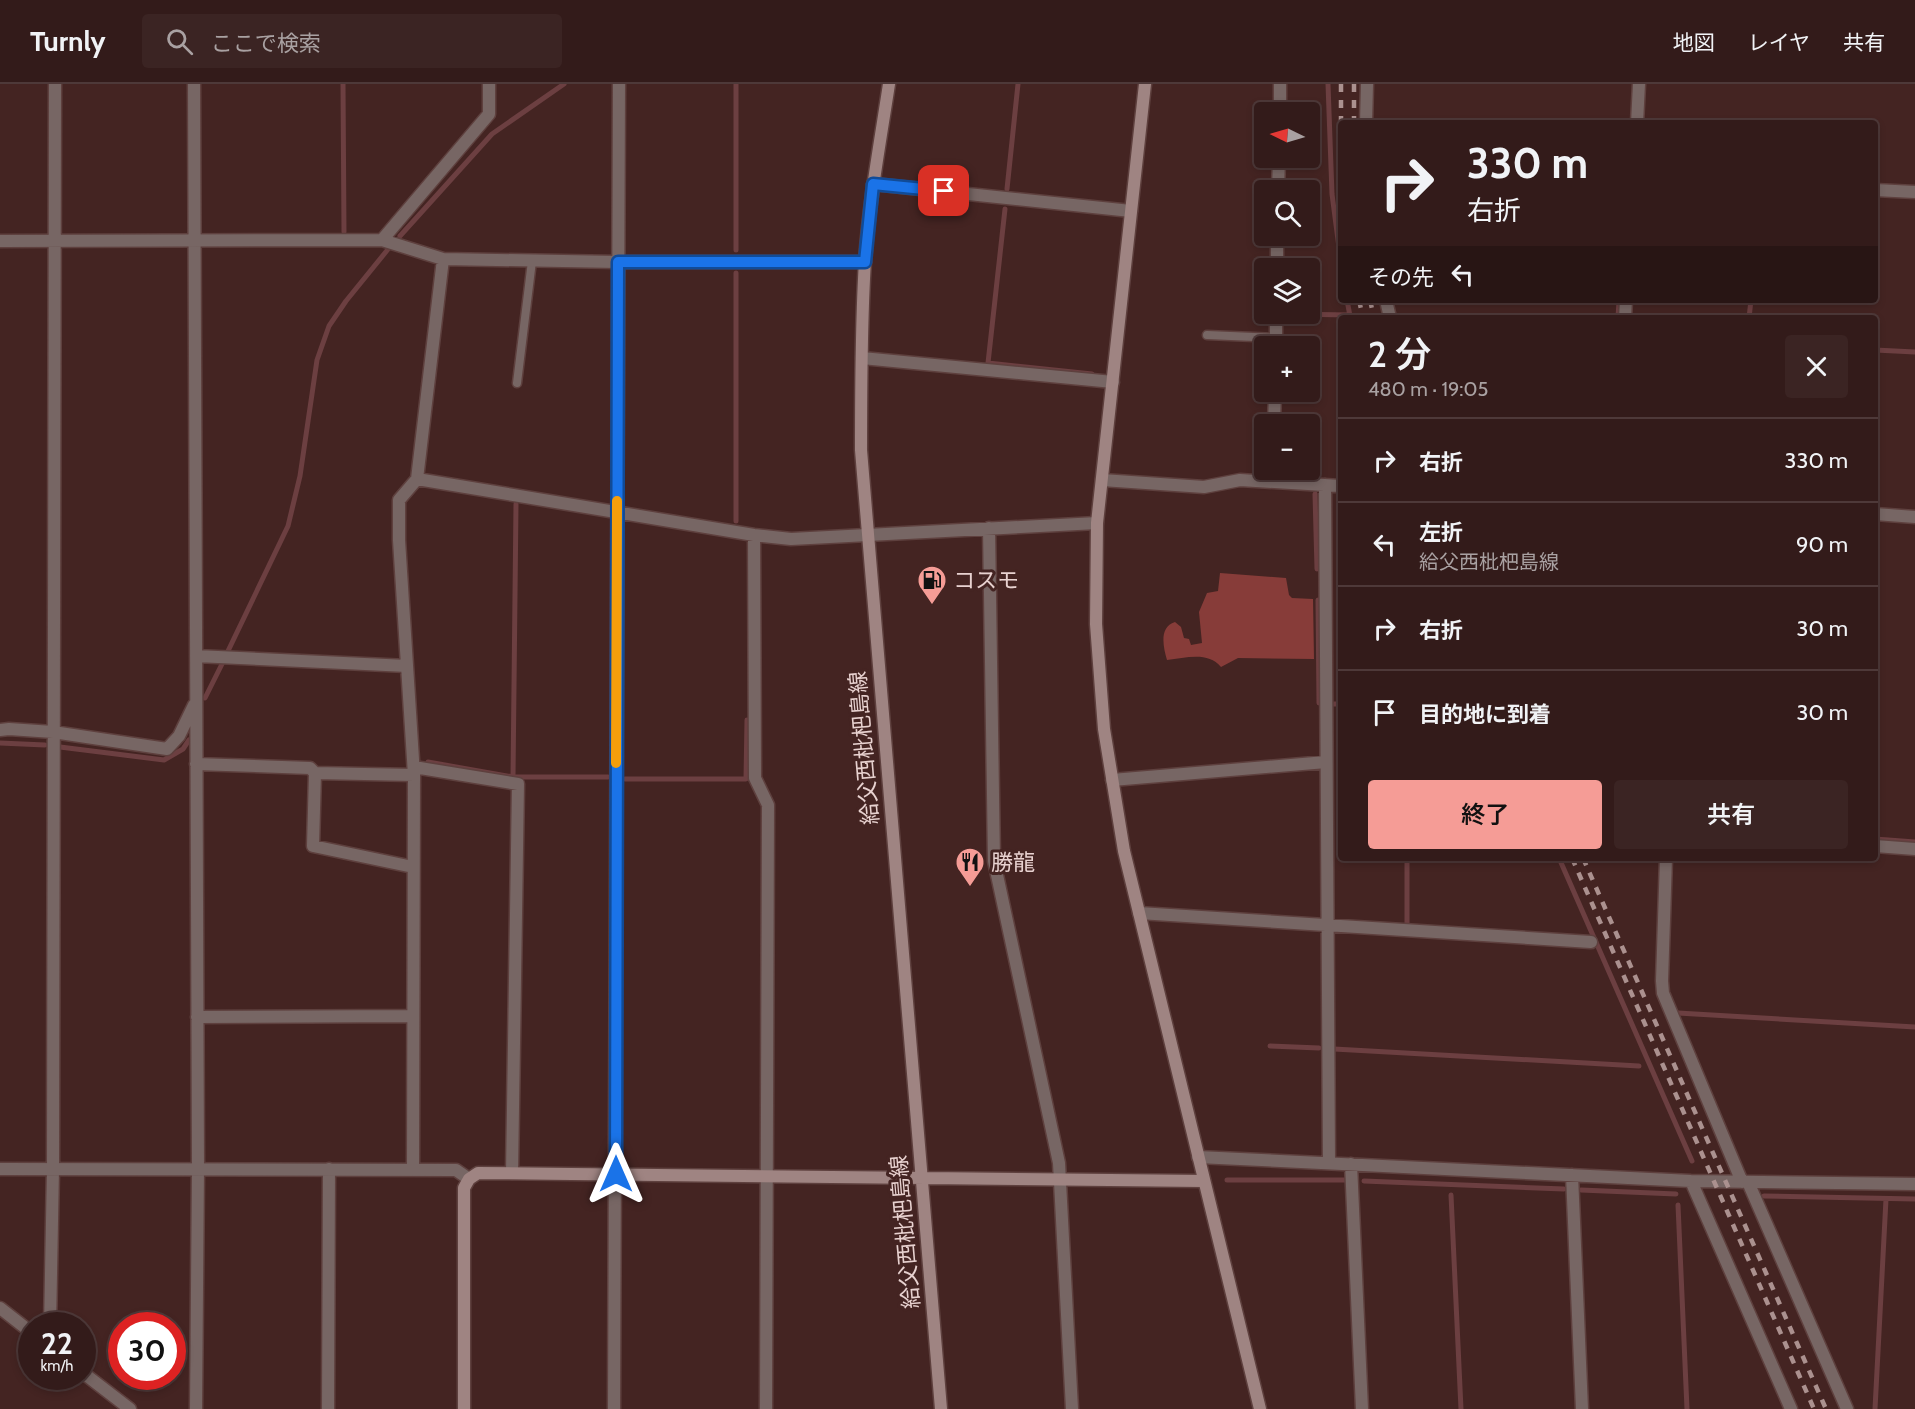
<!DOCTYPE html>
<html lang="ja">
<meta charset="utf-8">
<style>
:root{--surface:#331b1a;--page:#3b2423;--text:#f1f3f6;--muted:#a9a1a2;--line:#4e3939;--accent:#f59c96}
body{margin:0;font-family:Cabin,"Noto Sans JP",sans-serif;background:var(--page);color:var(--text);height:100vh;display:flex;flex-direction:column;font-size:22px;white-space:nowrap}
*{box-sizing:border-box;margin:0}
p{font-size:20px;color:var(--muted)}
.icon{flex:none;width:33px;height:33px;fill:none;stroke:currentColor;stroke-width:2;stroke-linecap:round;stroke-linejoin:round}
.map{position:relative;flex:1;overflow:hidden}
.drawer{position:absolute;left:1338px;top:231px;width:540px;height:546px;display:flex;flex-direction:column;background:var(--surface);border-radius:6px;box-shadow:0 3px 9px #0003,0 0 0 2px var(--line)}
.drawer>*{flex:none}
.guide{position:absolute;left:1338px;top:36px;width:540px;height:183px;border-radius:6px;box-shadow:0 3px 9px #0003,0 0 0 2px var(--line);background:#331b1a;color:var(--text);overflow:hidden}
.needle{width:39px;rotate:275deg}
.fabs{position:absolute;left:1254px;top:18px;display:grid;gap:12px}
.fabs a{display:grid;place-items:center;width:66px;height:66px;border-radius:6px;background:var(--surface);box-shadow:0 3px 9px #0003,0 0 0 2px var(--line);font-size:30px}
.speed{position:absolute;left:18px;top:1228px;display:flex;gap:12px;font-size:30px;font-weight:700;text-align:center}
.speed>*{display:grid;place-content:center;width:78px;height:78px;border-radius:50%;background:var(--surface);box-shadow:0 3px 9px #0003,0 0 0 2px var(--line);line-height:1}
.speed small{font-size:15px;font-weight:400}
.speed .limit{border:9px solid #d22;background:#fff;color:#111}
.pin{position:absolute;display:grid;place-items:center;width:51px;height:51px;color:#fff;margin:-26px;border-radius:12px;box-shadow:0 3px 9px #0006}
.me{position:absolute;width:66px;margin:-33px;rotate:0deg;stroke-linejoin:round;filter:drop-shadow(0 0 4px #0008)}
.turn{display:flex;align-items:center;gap:21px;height:126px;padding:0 30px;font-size:27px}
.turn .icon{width:78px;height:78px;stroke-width:2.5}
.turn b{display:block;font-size:42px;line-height:51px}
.then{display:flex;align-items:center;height:57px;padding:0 30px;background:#0003;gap:12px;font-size:22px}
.round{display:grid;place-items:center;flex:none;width:63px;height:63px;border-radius:6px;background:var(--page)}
.head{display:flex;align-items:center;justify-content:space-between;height:102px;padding:0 30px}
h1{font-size:36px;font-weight:600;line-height:45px}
.action{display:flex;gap:12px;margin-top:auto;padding:12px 30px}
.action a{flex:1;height:69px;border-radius:6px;background:var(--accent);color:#111;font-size:24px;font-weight:600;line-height:69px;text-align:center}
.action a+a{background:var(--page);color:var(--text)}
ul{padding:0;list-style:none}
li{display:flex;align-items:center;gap:18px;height:84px;padding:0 30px;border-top:2px solid var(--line)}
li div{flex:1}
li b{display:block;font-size:22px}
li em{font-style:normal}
header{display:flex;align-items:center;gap:36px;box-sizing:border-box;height:84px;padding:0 30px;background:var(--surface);border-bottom:2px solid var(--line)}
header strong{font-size:28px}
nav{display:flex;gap:33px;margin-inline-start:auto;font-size:21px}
.search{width:420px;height:54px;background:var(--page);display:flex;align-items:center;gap:15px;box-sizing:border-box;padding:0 21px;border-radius:6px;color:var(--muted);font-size:22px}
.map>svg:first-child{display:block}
.green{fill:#873c39}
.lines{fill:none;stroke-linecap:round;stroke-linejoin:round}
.stream{stroke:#6c3f41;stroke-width:5}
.lane-casing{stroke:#5e403e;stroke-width:11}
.street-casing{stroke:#5e403e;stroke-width:15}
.secondary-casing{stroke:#5e403e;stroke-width:15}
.lane{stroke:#776664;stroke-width:8}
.street{stroke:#776664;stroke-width:12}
.secondary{stroke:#9f8482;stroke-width:12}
.rail{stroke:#ab918f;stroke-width:4.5;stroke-dasharray:8 8;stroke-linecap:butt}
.route-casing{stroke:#114b97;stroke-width:15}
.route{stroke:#1a73e8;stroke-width:10}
.slow{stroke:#f59e0b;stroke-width:10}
.labels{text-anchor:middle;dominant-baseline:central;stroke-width:6;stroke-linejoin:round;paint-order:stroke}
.poi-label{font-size:22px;fill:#e8d2d0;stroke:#442422;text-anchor:start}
.street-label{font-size:22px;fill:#e8d2d0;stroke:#442422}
</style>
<header>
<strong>Turnly</strong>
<div class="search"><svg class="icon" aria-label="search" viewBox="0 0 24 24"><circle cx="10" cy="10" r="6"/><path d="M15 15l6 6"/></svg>ここで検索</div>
<nav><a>地図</a><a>レイヤ</a><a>共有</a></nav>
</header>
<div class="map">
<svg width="1915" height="1325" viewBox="0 0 1915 1325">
<rect width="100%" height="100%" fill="#442422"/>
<path class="green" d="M 1220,489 L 1286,494 L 1289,511 L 1292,514 L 1313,515 L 1314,575 L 1238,574 L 1221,583 C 1208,567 1186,574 1167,576 C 1163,562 1159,543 1175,538 L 1181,543 L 1184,554 L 1189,555 L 1191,561 L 1202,559 L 1199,528 L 1207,509 L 1218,507 Z"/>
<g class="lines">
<path class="stream" d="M 343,0 L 344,148
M 1328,0 L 1332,110 L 1341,179
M 1007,105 L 1018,0
M 1005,125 L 988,279 L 1092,290
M 400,152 L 492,50 L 564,0
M 736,166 L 736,0
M 1347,216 L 1350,232
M 1747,216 L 1751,216 L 1749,234
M 1289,230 L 1350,231
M 1618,234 L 1619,216
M 1875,266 L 1915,268
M 1315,410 L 1317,485
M 736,437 L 736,189
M 1318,516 L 1319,619
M 228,567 L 288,442 L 300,392 L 317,276 L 329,242 L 346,217 L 389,164
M 205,614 L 223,578
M 1334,620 L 1341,620
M 0,659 L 45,661
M 60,663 L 164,676 L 183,665 L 189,656
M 428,678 L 513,693 L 608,693
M 513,693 L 516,420
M 625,695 L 746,695 L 747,636
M 1875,755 L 1915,758
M 1559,774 L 1692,1077
M 1407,839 L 1407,774
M 1678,929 L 1915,943
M 1270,962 L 1319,964
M 1334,965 L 1639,982
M 1227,1096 L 1345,1096
M 1364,1097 L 1564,1105
M 1581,1106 L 1676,1110
M 1451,1111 L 1461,1325
M 1764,1112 L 1915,1115
M 1678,1121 L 1687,1325
M 1875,1325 L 1886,1115"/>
<g class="lane-casing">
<path id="lane" d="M 1207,251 L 1276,254
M 517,299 L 532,177"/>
</g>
<g class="street-casing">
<path id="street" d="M 194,0 L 198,1084 L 196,1325
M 1280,28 L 1280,0
M 1366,39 L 1367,0
M 1637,39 L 1639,0
M 873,100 L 1131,127
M 1278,106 L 1279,74
M 1875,106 L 1915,108
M 382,156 L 489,30 L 489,0
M 0,157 L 382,156 L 443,175 L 618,178 L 865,178
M 1277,184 L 1277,152
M 1386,216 L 1390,234
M 1625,234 L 1626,216
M 1276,262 L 1276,230
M 862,274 L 1113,298
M 1274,340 L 1275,308
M 417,395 L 754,451 L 791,455 L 1097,439
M 1102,396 L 1204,403 L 1240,396 L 1341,402
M 1325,401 L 1329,1079
M 1875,430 L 1915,433
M 989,444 L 994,777 L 1059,1079 L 1072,1325
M 754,451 L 755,694 L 768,721 L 766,1325
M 196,572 L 407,582
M 0,646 L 9,645 L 53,648 L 167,665 L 179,652 L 194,621
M 196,680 L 310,684 L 315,689 L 414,691
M 414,683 L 518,700 L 512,1089
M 315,689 L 313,762 L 413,783
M 1112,696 L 1326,678
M 1875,762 L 1915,765
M 1666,774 L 1662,897 L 1663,909 L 1742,1098
M 1139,829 L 1591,858
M 197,933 L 413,932
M 1198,1073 L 1691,1097 L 1915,1100
M 1351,1080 L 1362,1325
M 0,1085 L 456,1086 L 469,1095
M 413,1086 L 414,691 L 399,456 L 399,416 L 417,395 L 443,175
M 1572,1091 L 1582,1325
M 1691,1097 L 1791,1325
M 1748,1098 L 1847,1325
M 0,1224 L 32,1249
M 50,1242 L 53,1085 L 55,0
M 82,1288 L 130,1325
M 328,1325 L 329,1085
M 614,1325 L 619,0"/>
</g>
<g class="secondary-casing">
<path id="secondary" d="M 889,0 C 880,59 869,118 865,177 C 861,240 861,303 861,366 L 941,1325
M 1145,0 L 1097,439 L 1096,540 L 1104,645 L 1124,767 L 1260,1325
M 464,1325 L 464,1104 L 469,1095 L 478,1089 L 1203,1097"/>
</g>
<use href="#lane" class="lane"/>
<use href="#street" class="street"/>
<use href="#secondary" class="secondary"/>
<path class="rail" d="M 1341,0 L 1341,39
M 1354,0 L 1354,39
M 1359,216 L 1363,234
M 1370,216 L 1374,234
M 1572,774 L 1814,1325
M 1583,774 L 1826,1325"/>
</g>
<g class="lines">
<g class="route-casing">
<path id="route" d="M 616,1090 L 618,178 L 865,178 L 873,100 L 944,107"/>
</g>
<use href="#route" class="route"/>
<path class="slow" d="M 616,679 L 617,417"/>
</g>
<defs>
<g id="fuel-pin" transform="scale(1.5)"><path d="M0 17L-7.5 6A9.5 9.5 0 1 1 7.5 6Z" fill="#f59c96" stroke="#442422"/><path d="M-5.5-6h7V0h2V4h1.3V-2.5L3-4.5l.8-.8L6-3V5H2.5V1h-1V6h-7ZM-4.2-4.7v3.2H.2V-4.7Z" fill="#111"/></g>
<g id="restaurant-pin" transform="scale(1.5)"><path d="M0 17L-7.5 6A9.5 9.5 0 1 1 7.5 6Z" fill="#f59c96" stroke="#442422"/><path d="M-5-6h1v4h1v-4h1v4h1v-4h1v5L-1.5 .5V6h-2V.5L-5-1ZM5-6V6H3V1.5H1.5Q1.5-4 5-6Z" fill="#111"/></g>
</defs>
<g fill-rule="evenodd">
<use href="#fuel-pin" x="932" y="496"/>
<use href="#restaurant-pin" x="970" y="778"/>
</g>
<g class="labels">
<g class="poi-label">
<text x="953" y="496">コスモ</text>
<text x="991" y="778">勝龍</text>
</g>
<g class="street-label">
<text transform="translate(864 664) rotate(-95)">給父西枇杷島線</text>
<text transform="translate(905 1148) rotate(-95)">給父西枇杷島線</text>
</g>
</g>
</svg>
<div class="fabs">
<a><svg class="needle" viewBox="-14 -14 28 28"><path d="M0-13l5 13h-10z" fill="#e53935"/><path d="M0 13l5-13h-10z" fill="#a9a1a2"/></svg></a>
<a><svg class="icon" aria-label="search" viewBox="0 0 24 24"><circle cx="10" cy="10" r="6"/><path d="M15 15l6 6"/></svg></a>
<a><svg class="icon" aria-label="layers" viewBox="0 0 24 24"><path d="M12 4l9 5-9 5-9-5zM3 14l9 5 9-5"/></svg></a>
<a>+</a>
<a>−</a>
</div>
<div class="speed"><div>22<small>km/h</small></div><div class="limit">30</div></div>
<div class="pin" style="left:944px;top:107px;background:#d93025"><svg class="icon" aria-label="arrive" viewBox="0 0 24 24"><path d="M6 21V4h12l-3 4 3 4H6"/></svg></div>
<svg class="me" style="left:616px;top:1090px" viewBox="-20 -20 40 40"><path d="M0-17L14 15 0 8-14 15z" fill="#1a73e8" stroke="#fff" stroke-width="4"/></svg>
<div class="guide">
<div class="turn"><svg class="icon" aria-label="right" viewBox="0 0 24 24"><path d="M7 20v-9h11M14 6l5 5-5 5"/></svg><div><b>330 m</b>右折</div></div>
<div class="then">その先<svg class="icon" aria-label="left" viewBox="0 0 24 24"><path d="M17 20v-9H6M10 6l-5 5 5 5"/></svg></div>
</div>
<section class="drawer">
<div class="head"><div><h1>2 分</h1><p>480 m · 19:05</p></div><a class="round"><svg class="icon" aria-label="close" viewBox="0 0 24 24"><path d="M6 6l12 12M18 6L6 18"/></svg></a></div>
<ul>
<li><svg class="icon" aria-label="right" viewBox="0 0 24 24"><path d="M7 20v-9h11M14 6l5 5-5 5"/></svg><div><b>右折</b></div><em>330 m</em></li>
<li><svg class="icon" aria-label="left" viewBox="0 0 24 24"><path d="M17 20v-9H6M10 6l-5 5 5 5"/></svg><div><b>左折</b><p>給父西枇杷島線</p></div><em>90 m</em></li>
<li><svg class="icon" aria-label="right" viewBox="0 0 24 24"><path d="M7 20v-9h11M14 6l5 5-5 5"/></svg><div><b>右折</b></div><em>30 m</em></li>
<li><svg class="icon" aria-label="arrive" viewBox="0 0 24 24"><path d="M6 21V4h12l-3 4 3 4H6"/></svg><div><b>目的地に到着</b></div><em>30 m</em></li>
</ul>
<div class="action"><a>終了</a><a>共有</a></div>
</section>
</div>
